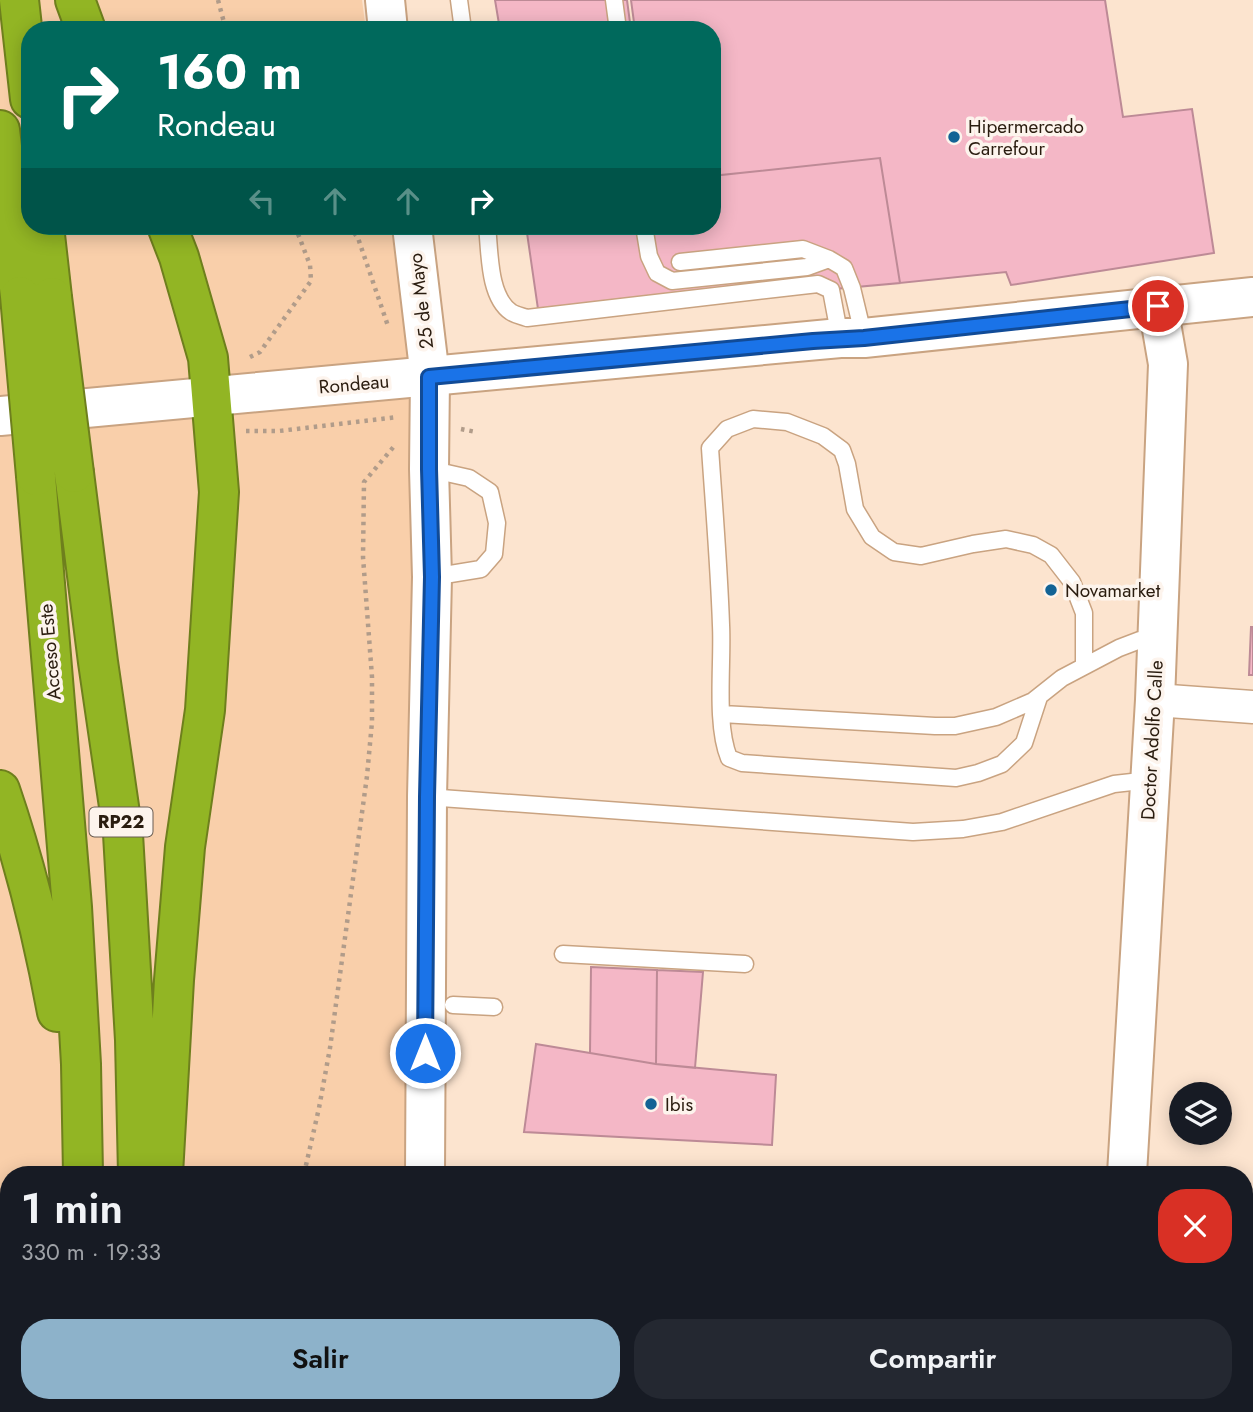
<!DOCTYPE html>
<html lang="es">
<meta charset="utf-8">
<style>
:root{--surface:#171b24;--page:#242831;--text:#f1f3f6;--muted:#9ea1a6;--accent:#8db2ca}
body{margin:0;font-family:Jost,sans-serif;background:var(--page);color:var(--text);height:100vh;display:flex;flex-direction:column;font-size:26px;white-space:nowrap}
*{box-sizing:border-box;margin:0}
p{font-size:23px;color:var(--muted)}
.icon{flex:none;width:38px;height:38px;fill:none;stroke:currentColor;stroke-width:2;stroke-linecap:round;stroke-linejoin:round}
.map{position:relative;flex:1;overflow:hidden}
.details{position:absolute;left:0px;top:1166px;width:1253px;height:247px;display:flex;flex-direction:column;background:var(--surface);border-radius:28px 28px 0 0;box-shadow:0 4px 18px #0003}
.details>*{flex:none}
.top-card{position:absolute;left:21px;top:21px;width:700px;height:214px;border-radius:28px;box-shadow:0 4px 18px #0003;background:#00695c;color:#fff;overflow:hidden}
.buttons{position:absolute;left:1169px;top:1082px;display:grid;gap:14px}
.buttons a{display:grid;place-items:center;width:63px;height:63px;border-radius:50%;background:var(--surface);box-shadow:0 4px 18px #0003;font-size:35px}
.pin{position:absolute;display:grid;place-items:center;width:60px;height:60px;color:#fff;margin:-30px;border:4px solid #fff;border-radius:50%;box-shadow:0 2px 7px #0007}
.me{position:absolute;width:77px;margin:-38px;rotate:0deg;stroke-linejoin:round;filter:drop-shadow(0 0 5px #0008)}
.turn{display:flex;align-items:center;gap:24px;height:147px;padding:0 21px;font-size:32px}
.turn .icon{width:91px;height:91px;stroke-width:2.5}
.turn b{display:block;font-size:49px;line-height:60px}
.lanes{display:flex;align-items:center;height:66px;padding:0 21px;background:#0003;justify-content:center;gap:35px;direction:ltr}
.lanes .off{opacity:.35}
.round{display:grid;place-items:center;flex:none;width:74px;height:74px;border-radius:28px;background:var(--page)}
.head{display:flex;align-items:center;justify-content:space-between;height:119px;padding:0 21px}
h1{font-size:42px;font-weight:600;line-height:52px}
.button{display:flex;gap:14px;margin-top:auto;padding:14px 21px}
.button a{flex:1;height:80px;border-radius:28px;background:var(--accent);color:#111;font-size:28px;font-weight:600;line-height:80px;text-align:center}
.button a+a{background:var(--page);color:var(--text)}
.map>svg:first-child{display:block}
.green{fill:#f9cfaa}
.building{fill:#f4b7c6;stroke:#bd8a96;stroke-width:2}
.lines{fill:none;stroke-linecap:round;stroke-linejoin:round}
.service-casing{stroke:#c9a381;stroke-width:19}
.minor-casing{stroke:#c9a381;stroke-width:35}
.tertiary-casing{stroke:#c9a381;stroke-width:42}
.secondary-casing{stroke:#c9a381;stroke-width:42}
.motorway-casing{stroke:#6e7f1d;stroke-width:42}
.path{stroke:#b19c8a;stroke-width:4.5;stroke-dasharray:3.5 5;stroke-linecap:butt}
.service{stroke:#fff;stroke-width:16}
.minor{stroke:#fff;stroke-width:32}
.tertiary{stroke:#fff;stroke-width:38}
.secondary{stroke:#fff;stroke-width:38}
.motorway{stroke:#92b524;stroke-width:38}
.motorway-bridge-casing{stroke:#6e7f1d;stroke-width:42;stroke-linecap:butt}
.motorway-bridge{stroke:#92b524;stroke-width:38}
.route-casing{stroke:#114b97;stroke-width:18}
.route{stroke:#1a73e8;stroke-width:12}
.poi-dot{fill:#136395;stroke:#fdf4ed;stroke-width:2.5}
.labels{text-anchor:middle;dominant-baseline:central;stroke-width:7;stroke-linejoin:round;paint-order:stroke}
.shield{fill:#fdf4ed;stroke:#695d52;stroke-width:2}
.shield-label{font-size:18px;font-weight:bold;fill:#2a1c0f}
.poi-label{font-size:19px;fill:#2a1c0f;stroke:#fdf4ed;text-anchor:start}
.street-label{font-size:19px;fill:#2a1c0f;stroke:#fdf4ed}
</style>
<div class="map">
<svg width="1253" height="1412" viewBox="0 0 1253 1412">
<rect width="100%" height="100%" fill="#fce4cf"/>
<path class="green" d="M 0,0 L 362,0 L 366,30 L 30,30 L 30,226 L 391,226 L 408,360 L 416,442 L 405,1174 L 9,1174 L 9,1404 L 401,1404 L 401,1412 L 0,1412 Z"/>
<path class="building" d="M 495,0 L 627,0 L 631,30 L 500,30 Z
M 631,0 L 1105,0 L 1123,117 L 1192,109 L 1214,253 L 1011,285 L 1006,272 L 900,283 L 880,158 L 712,176 L 712,30 L 635,30 Z
M 880,158 L 900,283 L 539,316 L 526,226 L 712,226 L 712,176 Z
M 1251,627 L 1253,627 L 1253,675 L 1249,675 Z
M 591,967 L 657,970 L 656,1064 L 590,1053 Z
M 657,970 L 703,972 L 695,1068 L 656,1064 Z
M 536,1044 L 656,1064 L 776,1075 L 772,1145 L 524,1132 Z"/>
<g class="lines">
<g class="service-casing">
<path id="service" d="M 459,0 L 463,30
M 614,0 L 618,30
M 487,226 C 490,251 488,296 511,312 C 515,315 522,316 527,318 L 818,284 L 831,290 L 840,338
M 644,226 L 649,256 L 657,273 L 672,281 L 807,267 L 829,259
M 680,262 L 803,249 L 829,259 L 844,268 L 852,288 L 864,338
M 429,469 L 469,478 L 490,492 L 497,523 L 494,554 L 481,569 L 432,577
M 1039,697 L 1024,743 L 1002,764 L 978,773 L 956,778 L 742,763 L 729,758 C 715,724 723,663 721,625 C 719,566 714,507 710,448 L 727,429 L 753,419 L 787,422 L 823,436 L 842,450 L 847,464 L 855,509 L 872,537 L 894,552 L 921,556 L 973,544 L 1006,539 L 1033,545 L 1051,555 L 1072,582 L 1084,613 L 1084,666
M 722,714 L 935,726 L 955,726 L 996,717 L 1033,701 L 1062,678 L 1119,648 L 1140,640 L 1157,639
M 427,797 L 913,832 L 963,829 L 1002,822 L 1114,784 L 1150,780
M 563,954 L 745,964
M 453,1005 L 494,1007"/>
</g>
<g class="minor-casing">
<path id="minor" d="M 1155,700 L 1253,707"/>
</g>
<g class="tertiary-casing">
<path id="tertiary" d="M 385,0 L 388,30
M 412,226 L 430,377 L 429,469 L 432,577 L 427,797 L 425,1174
M 1127,1174 L 1155,700 L 1168,364 L 1158,306
M 424,1412 L 424,1404
M 1113,1412 L 1114,1404"/>
</g>
<g class="secondary-casing">
<path id="secondary" d="M 0,416 L 840,338 L 864,338 L 1253,297"/>
</g>
<g class="motorway-casing">
<path id="motorway" d="M 19,0 L 30,99
M 75,0 L 86,30
M 0,130 L 20,296
M 44,226 L 52,297
M 74,473 L 98,662 L 123,834 L 135,1040 L 138,1174
M 36,476 L 72,907 L 81,1064 L 83,1174
M 0,790 C 25,863 43,936 57,1012
M 163,1174 L 174,980 L 185,847 L 205,710 L 219,492 L 208,358 L 179,257 L 167,226
M 85,1404 L 85,1412
M 137,1412 L 137,1404"/>
</g>
<path class="path" d="M 218,0 L 226,30
M 349,226 L 358,238 L 388,326
M 250,357 L 260,352 L 311,281 L 310,265 L 295,226
M 461,429 L 476,432
M 246,431 L 279,431 L 398,417
M 304,1174 L 319,1108 L 330,1048 L 367,776 L 372,722 L 372,677 L 363,557 L 364,482 L 396,444
M 271,1412 L 273,1404"/>
<use href="#service" class="service"/>
<use href="#minor" class="minor"/>
<use href="#tertiary" class="tertiary"/>
<use href="#secondary" class="secondary"/>
<use href="#motorway" class="motorway"/>
<g class="motorway-bridge-casing">
<path id="motorway-bridge" d="M 20,296 L 36,476
M 52,297 L 74,473"/>
</g>
<use href="#motorway-bridge" class="motorway-bridge"/>
</g>
<g class="lines">
<g class="route-casing">
<path id="route" d="M 425,1053 L 427,797 L 432,577 L 429,469 L 429,377 L 813,341 L 864,338 L 1158,306"/>
</g>
<use href="#route" class="route"/>
</g>
<g class="poi-dot">
<circle cx="954" cy="137" r="7"/>
<circle cx="1051" cy="590" r="7"/>
<circle cx="651" cy="1104" r="7"/>
</g>
<g class="labels">
<rect class="shield" x="89.5" y="807.5" width="63" height="29" rx="5"/>
<g class="shield-label">
<text x="121" y="822">RP22</text>
</g>
<g class="poi-label">
<text x="968" y="126">Hipermercado<tspan x="968" dy="22">Carrefour</tspan></text>
<text x="1065" y="590">Novamarket</text>
<text x="665" y="1104">Ibis</text>
</g>
<g class="street-label">
<text transform="translate(421 301) rotate(-97)">25 de Mayo</text>
<text transform="translate(354 384) rotate(-5)">Rondeau</text>
<text transform="translate(50 652) rotate(-95)">Acceso Este</text>
<text transform="translate(1152 740) rotate(-87)">Doctor Adolfo Calle</text>
</g>
</g>
</svg>
<div class="buttons">
<a><svg class="icon" aria-label="layers" viewBox="0 0 24 24"><path d="M12 4l9 5-9 5-9-5zM3 14l9 5 9-5"/></svg></a>
</div>
<div class="pin" style="left:1158px;top:306px;background:#d93025"><svg class="icon" aria-label="arrive" viewBox="0 0 24 24"><path d="M6 21V4h12l-3 4 3 4H6"/></svg></div>
<svg class="me" style="left:425px;top:1053px" viewBox="-20 -20 40 40"><circle r="17" fill="#1a73e8" stroke="#fff" stroke-width="3"/><path d="M0-11L8 9 0 5-8 9z" fill="#fff"/></svg>
<div class="top-card">
<div class="turn"><svg class="icon" aria-label="right" viewBox="0 0 24 24"><path d="M7 20v-9h11M14 6l5 5-5 5"/></svg><div><b>160 m</b>Rondeau</div></div>
<div class="lanes"><svg class="icon off" aria-label="left" viewBox="0 0 24 24"><path d="M17 20v-9H6M10 6l-5 5 5 5"/></svg><svg class="icon off" aria-label="ahead" viewBox="0 0 24 24"><path d="M12 20V5M6 11l6-6 6 6"/></svg><svg class="icon off" aria-label="ahead" viewBox="0 0 24 24"><path d="M12 20V5M6 11l6-6 6 6"/></svg><svg class="icon" aria-label="right" viewBox="0 0 24 24"><path d="M7 20v-9h11M14 6l5 5-5 5"/></svg></div>
</div>
<section class="details">
<div class="head"><div><h1>1 min</h1><p>330 m · 19:33</p></div><a class="round" style="background:#d93025;color:#fff"><svg class="icon" aria-label="close" viewBox="0 0 24 24"><path d="M6 6l12 12M18 6L6 18"/></svg></a></div>
<div class="button"><a>Salir</a><a>Compartir</a></div>
</section>
</div>
